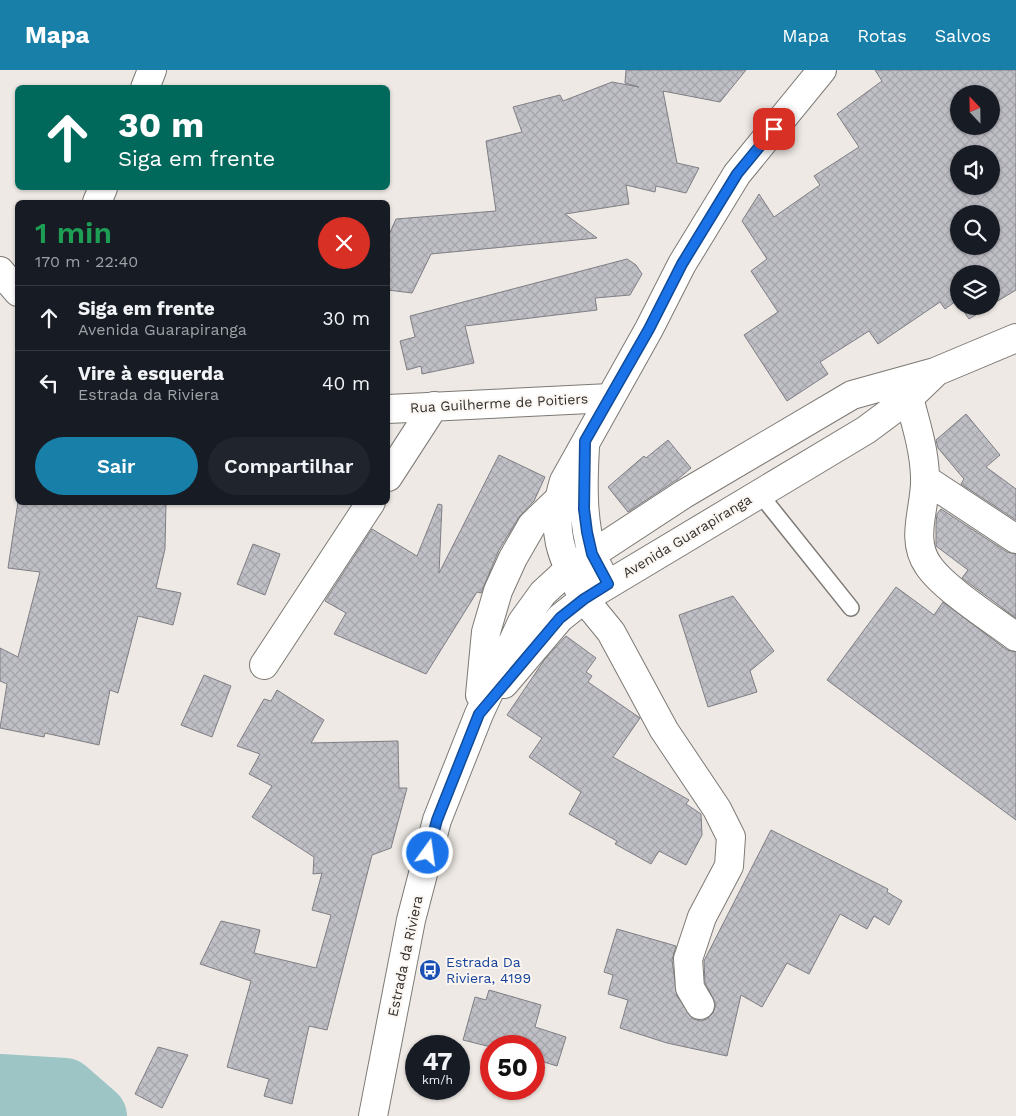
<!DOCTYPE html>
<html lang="pt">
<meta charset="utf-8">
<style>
:root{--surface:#171b24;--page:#20242c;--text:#f1f3f6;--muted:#9ea1a6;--line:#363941;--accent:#187fa9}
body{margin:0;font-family:"Work Sans",sans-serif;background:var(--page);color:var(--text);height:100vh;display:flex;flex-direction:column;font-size:19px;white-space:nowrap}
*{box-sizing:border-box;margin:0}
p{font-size:16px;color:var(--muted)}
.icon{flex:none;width:28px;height:28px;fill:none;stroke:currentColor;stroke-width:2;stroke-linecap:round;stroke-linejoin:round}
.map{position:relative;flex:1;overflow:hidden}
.drawer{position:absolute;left:15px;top:130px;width:375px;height:305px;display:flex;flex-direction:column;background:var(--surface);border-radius:8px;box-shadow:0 1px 4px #0004}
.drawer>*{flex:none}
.top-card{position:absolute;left:15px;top:15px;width:375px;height:105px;border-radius:8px;box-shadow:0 1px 4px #0004;background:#00695c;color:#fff;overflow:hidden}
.needle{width:32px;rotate:338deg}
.fabs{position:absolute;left:950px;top:15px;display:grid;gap:10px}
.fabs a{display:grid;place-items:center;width:50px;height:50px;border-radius:50%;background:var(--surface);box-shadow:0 1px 4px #0004;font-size:25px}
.speed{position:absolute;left:405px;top:965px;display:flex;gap:10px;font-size:25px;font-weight:700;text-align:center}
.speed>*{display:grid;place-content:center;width:65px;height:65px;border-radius:50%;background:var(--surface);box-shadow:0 1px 4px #0004;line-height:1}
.speed small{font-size:12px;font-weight:400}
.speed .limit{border:8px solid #d22;background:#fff;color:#111}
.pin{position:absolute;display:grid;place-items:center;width:42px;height:42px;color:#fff;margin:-21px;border-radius:10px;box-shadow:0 2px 8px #0006}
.me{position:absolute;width:55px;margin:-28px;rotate:14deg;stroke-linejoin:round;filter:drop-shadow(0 0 4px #0008)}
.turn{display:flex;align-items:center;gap:18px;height:105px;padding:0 20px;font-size:22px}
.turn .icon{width:65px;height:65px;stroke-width:2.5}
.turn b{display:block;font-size:35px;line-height:42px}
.round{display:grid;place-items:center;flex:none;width:52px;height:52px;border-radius:26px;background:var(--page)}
.head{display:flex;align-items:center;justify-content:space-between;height:85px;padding:0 20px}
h1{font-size:30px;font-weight:600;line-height:38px;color:#1e9e55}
.button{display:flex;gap:10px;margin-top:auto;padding:10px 20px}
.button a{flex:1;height:58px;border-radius:30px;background:var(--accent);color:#fff;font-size:20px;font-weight:600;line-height:58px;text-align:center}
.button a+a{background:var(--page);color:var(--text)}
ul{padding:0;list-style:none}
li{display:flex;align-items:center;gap:15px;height:65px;padding:0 20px;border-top:1px solid var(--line)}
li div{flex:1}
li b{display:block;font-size:19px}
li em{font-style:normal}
header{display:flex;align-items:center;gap:30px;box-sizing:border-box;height:70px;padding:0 25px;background:var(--accent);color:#fff}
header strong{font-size:24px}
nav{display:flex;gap:28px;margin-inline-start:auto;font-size:18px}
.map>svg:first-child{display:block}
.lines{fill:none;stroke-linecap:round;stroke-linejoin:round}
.river{stroke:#9dc5c5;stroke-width:62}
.building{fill:url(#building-cross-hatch);stroke:#7e7e84;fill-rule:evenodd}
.service-casing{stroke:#7d7974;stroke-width:18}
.minor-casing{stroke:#7d7974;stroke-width:30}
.tertiary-casing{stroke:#7d7974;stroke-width:30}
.secondary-casing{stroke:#7d7974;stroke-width:30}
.service{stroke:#fff;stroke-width:15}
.minor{stroke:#fff;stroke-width:28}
.tertiary{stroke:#fff;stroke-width:28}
.secondary{stroke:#fff;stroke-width:28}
.route-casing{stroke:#114b97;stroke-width:12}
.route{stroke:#1a73e8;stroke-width:9}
.labels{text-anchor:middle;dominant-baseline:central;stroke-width:4;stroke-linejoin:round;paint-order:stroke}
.street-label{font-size:14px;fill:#312f2d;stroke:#fbf6f1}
.transit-label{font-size:14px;fill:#164399;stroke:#fbf6f1;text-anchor:start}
</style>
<header>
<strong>Mapa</strong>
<nav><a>Mapa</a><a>Rotas</a><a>Salvos</a></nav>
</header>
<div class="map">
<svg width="1016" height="1046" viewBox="0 0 1016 1046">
<defs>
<pattern id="building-cross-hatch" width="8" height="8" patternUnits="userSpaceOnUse" patternTransform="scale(1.25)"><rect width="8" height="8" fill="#bfbfc6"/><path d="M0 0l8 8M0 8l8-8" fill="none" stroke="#a5a4aa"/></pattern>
</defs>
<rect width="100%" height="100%" fill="#eee9e4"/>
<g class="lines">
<path class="river" d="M 0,1015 L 65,1019 L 96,1046"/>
</g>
<path class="building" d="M 626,0 L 746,0 L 720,32 L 663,21 L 677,93 L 699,98 L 686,123 L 656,116 L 655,122 L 626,115 L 629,134 L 565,144 L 597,168 L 431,184 L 412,223 L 388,220 L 388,167 L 396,149 L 496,141 L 486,71 L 522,62 L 513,37 L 560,25 L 563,31 L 612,12 L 639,17 L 625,13 Z
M 875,0 L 1016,0 L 1016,220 L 991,235 L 991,204 L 959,204 L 959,234 L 956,231 L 945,239 L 940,232 L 878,274 L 869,261 L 820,292 L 828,304 L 787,331 L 744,265 L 778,242 L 751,201 L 767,189 L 742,151 L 759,124 L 774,147 L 820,115 L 814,106 L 859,77 L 837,44 L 882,11 ZM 959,24 L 991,24 L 991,56 L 959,56 ZM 959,84 L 991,84 L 991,116 L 959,116 ZM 959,144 L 991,144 L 991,176 L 959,176 Z
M 627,189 L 636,195 L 642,204 L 630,225 L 595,228 L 597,240 L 465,256 L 474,293 L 422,304 L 421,296 L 407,300 L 400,271 L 415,267 L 410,246 Z
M 960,236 L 990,236 L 969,249 Z
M 966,344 L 1000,385 L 986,397 L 1016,419 L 1016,450 L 961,414 L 964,409 L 938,378 L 936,370 Z
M 668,370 L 691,398 L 678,409 L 628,442 L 608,417 L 644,386 L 646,388 Z
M 499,385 L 545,407 L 534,431 L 519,447 L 499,480 L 481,523 L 477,522 L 426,604 L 334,564 L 346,543 L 325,531 L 372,459 L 417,486 L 438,434 L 442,435 L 439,503 Z
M 18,432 L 166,432 L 165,479 L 156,518 L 181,523 L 173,555 L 138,546 L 118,623 L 110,620 L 99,675 L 45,663 L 44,667 L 0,658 L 7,614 L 0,611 L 0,578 L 18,587 L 40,502 L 8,498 Z
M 941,439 L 1007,482 L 1016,484 L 1016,548 L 962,508 L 968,500 L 936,476 L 936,453 L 937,444 Z
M 253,474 L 280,484 L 265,525 L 237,514 Z
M 896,517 L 934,545 L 943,532 L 1007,580 L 1016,582 L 1016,750 L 827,610 Z
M 733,526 L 774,581 L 750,601 L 757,622 L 708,637 L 679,545 Z
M 566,566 L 596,588 L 586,602 L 592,606 L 588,612 L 640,648 L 613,687 L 689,730 L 686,734 L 701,744 L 702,765 L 686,795 L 659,781 L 651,794 L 615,774 L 617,771 L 569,744 L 581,722 L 529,687 L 542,668 L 507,645 L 545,589 Z
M 204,605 L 231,616 L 212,667 L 181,655 Z
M 277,620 L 324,650 L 311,673 L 398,671 L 399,718 L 407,718 L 391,778 L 372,785 L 327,960 L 309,956 L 292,1034 L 264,1026 L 269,1009 L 227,997 L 251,911 L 200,894 L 221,851 L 260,860 L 254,883 L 316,898 L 331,845 L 312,840 L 322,803 L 313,804 L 314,787 L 252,747 L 272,716 L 249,704 L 260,684 L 237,676 L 264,629 L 271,631 Z
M 771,760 L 888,819 L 887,822 L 902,831 L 889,855 L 874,846 L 867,859 L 840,844 L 809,904 L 787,893 L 762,937 L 741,925 L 727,986 L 667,973 L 620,958 L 628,930 L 608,924 L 613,905 L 604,902 L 617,859 L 676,876 L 672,890 L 677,926 L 693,949 L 701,951 L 707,949 L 713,943 L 716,934 L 705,913 L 704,891 Z
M 489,920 L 541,935 L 535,957 L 566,967 L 557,996 L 534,989 L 534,976 L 491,977 L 463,970 L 475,927 L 486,930 Z
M 158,977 L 188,985 L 162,1038 L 135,1024 Z"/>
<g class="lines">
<g class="service-casing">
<path id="service" d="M 759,423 L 851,538"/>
</g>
<g class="minor-casing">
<path id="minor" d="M 145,18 L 152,0
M 97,132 L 103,118
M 0,201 L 18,222
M 909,328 C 916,354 924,379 925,406 C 927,435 909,468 928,495 C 943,518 992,549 1016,567
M 388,339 L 610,328
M 388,407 L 434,336
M 925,409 L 1016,469
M 584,529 L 611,562 L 664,660 L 717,739 L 731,767 L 729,796 L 702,847 L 688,889 L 690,918 L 700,935
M 264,595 L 371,432"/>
</g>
<g class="tertiary-casing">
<path id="tertiary" d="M 585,377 C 583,412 582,449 592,483 C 595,494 602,504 607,514
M 584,529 C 561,487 549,459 564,411 L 649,259 L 682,194 L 737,104 L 822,0"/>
</g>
<g class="secondary-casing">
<path id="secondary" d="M 504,614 L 560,548 L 584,529 L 866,360 L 909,328 L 934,304
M 480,625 L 486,562 L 498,521 L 513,488 L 532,455 L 558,430
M 373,1046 L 411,850 L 437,750 L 479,644 L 522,552 L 543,523 L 568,500 L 684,424 L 852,325 L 935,302 L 1016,268"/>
</g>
<use href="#service" class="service"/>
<use href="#minor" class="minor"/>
<use href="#tertiary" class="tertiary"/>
<use href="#secondary" class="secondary"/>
</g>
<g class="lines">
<g class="route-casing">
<path id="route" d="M 428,783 L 437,750 L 479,644 L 560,548 L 584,529 L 608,514 L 592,484 L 587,462 L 584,439 L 585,371 L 649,259 L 682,194 L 737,104 L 774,59"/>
</g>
<use href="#route" class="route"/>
</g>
<defs>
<g id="bus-disc" transform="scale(1.125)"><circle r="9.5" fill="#1a4fb4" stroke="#fbf6f1"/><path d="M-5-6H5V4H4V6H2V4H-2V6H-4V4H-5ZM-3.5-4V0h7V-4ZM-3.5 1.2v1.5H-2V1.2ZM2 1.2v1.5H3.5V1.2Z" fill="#fff"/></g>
</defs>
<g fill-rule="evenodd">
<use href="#bus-disc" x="430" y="900"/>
</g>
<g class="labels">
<g class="street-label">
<text transform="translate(499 333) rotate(-3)">Rua Guilherme de Poitiers</text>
<text transform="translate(687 466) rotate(-31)">Avenida Guarapiranga</text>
<text transform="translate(405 886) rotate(-78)">Estrada da Riviera</text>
</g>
<g class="transit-label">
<text x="446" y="892">Estrada Da<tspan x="446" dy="16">Riviera, 4199</tspan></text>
</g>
</g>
</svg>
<div class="fabs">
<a><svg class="needle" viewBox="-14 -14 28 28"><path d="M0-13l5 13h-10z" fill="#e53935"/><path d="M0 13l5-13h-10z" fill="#9ea1a6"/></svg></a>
<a><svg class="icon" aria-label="sound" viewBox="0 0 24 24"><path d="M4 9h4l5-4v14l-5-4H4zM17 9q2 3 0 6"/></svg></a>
<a><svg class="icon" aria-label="search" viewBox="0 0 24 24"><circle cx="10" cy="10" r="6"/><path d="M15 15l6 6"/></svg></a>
<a><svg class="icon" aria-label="layers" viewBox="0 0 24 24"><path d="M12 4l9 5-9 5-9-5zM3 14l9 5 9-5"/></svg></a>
</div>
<div class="speed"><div>47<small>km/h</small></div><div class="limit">50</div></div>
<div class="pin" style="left:774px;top:59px;background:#d93025"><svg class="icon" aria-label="arrive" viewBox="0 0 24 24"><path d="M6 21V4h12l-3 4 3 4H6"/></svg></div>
<svg class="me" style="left:428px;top:783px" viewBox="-20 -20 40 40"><circle r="17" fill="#1a73e8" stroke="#fff" stroke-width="3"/><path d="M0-11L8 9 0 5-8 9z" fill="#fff"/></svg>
<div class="top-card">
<div class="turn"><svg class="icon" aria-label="ahead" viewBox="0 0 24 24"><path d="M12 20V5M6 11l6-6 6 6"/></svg><div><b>30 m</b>Siga em frente</div></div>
</div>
<section class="drawer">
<div class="head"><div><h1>1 min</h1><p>170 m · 22:40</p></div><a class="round" style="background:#d93025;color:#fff"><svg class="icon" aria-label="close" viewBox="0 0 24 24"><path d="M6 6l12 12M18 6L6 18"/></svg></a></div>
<ul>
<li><svg class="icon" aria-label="ahead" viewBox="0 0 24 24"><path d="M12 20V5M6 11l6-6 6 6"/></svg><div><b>Siga em frente</b><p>Avenida Guarapiranga</p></div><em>30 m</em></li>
<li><svg class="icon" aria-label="left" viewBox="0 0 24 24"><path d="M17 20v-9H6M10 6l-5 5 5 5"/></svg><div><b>Vire à esquerda</b><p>Estrada da Riviera</p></div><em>40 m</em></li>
</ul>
<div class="button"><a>Sair</a><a>Compartilhar</a></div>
</section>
</div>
